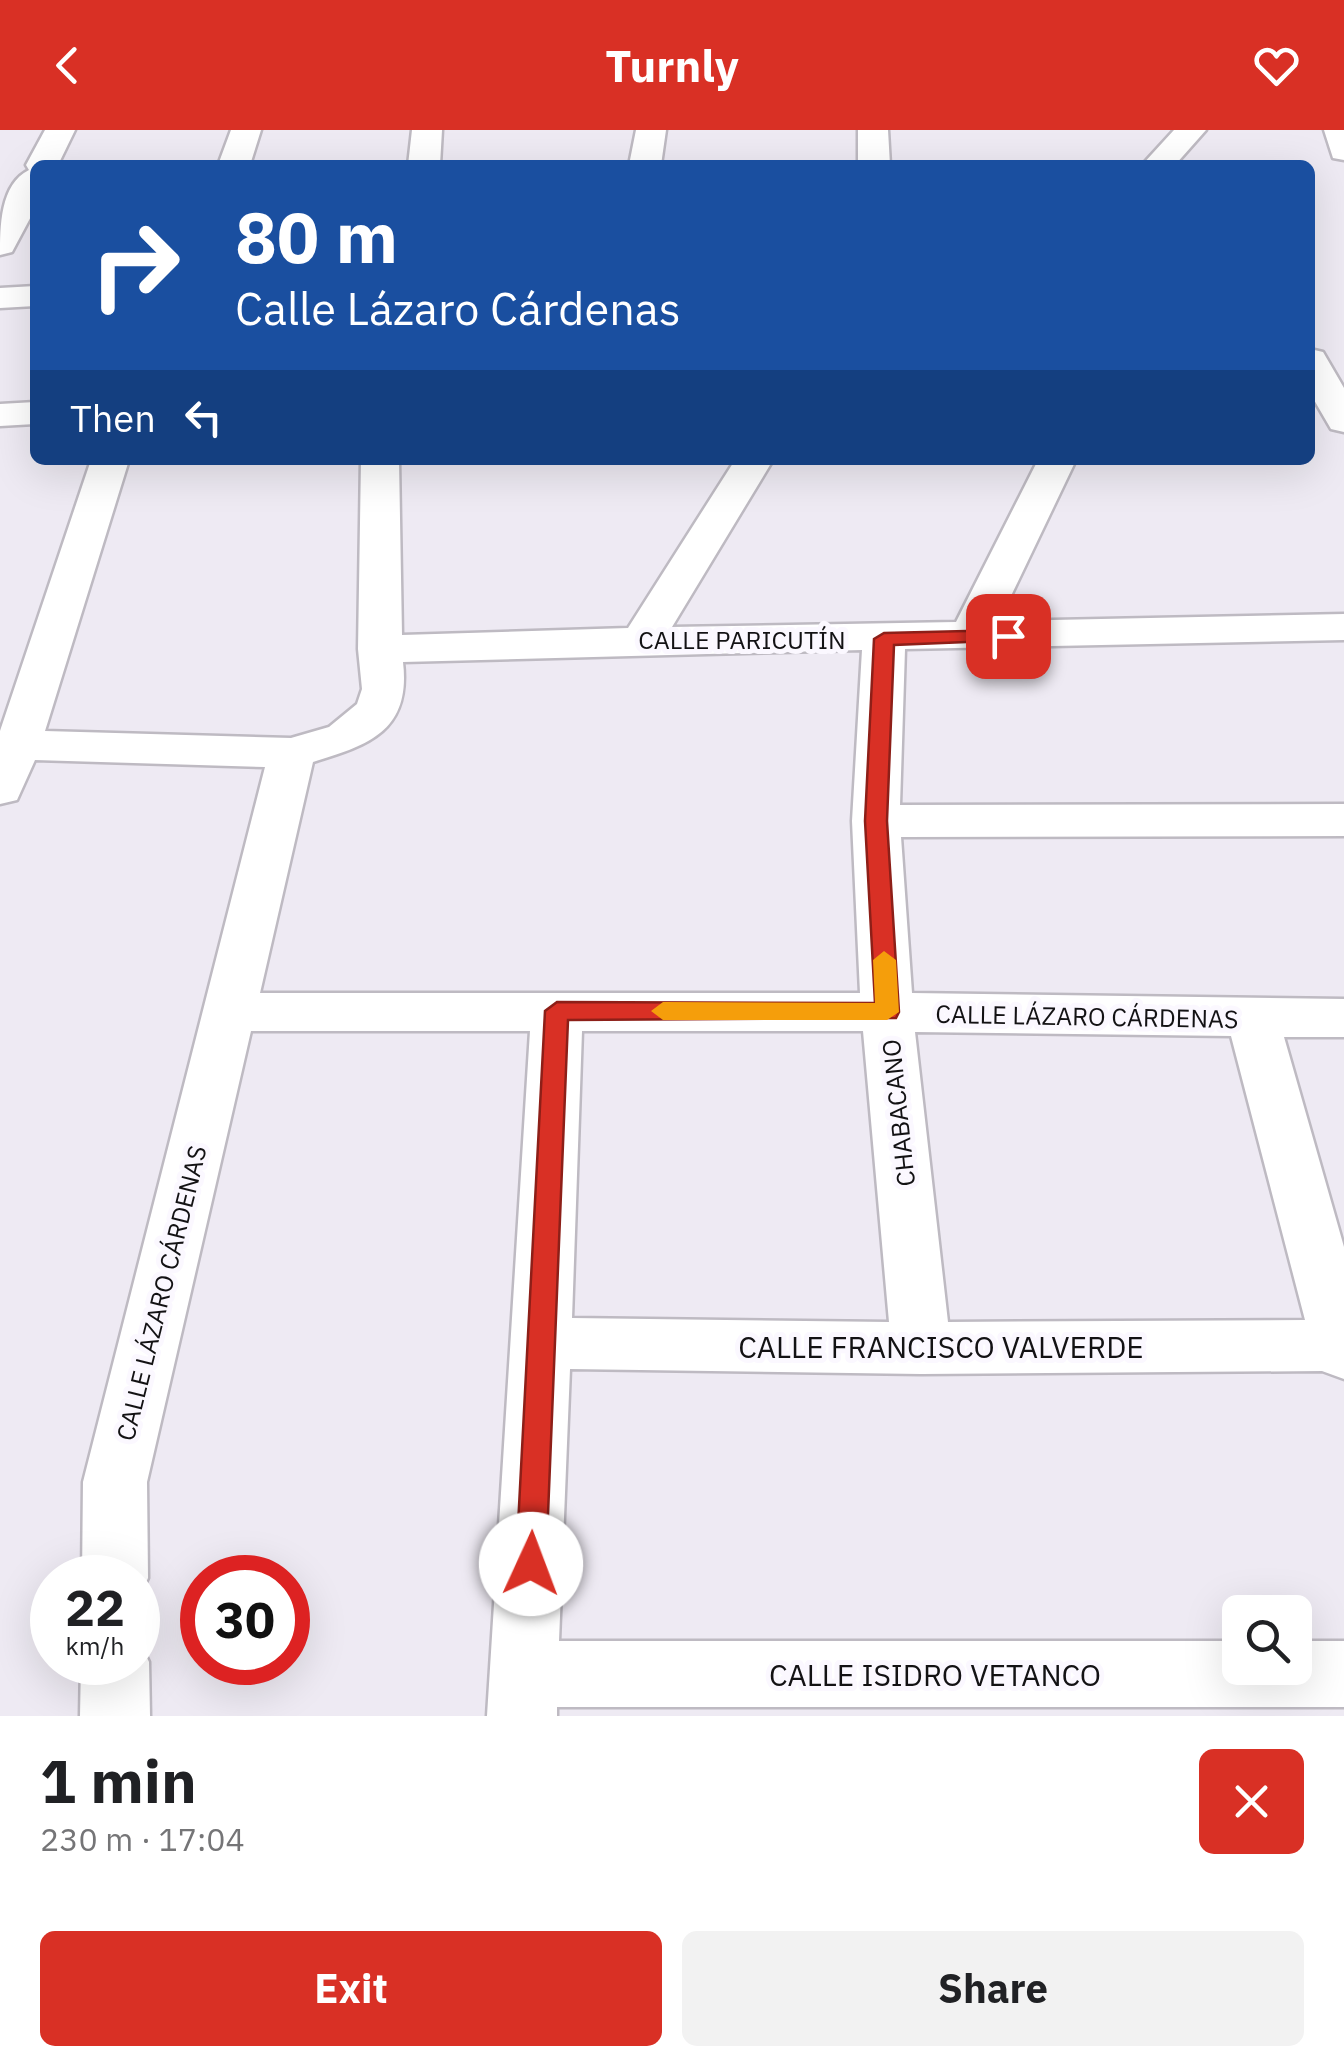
<!DOCTYPE html>
<meta charset="utf-8">
<style>
:root{--surface:#fff;--page:#f2f2f2;--text:#202124;--muted:#757577;--accent:#d93025}
body{margin:0;font-family:"IBM Plex Sans",sans-serif;background:var(--page);color:var(--text);height:100vh;display:flex;flex-direction:column;font-size:38px;white-space:nowrap}
*{box-sizing:border-box;margin:0}
p{font-size:32px;color:var(--muted)}
.icon{flex:none;width:55px;height:55px;fill:none;stroke:currentColor;stroke-width:2;stroke-linecap:round;stroke-linejoin:round}
.map{position:relative;height:1586px;overflow:hidden}
.side{display:flex;flex-direction:column;background:var(--surface);flex:1}
.side>*{flex:none}
.top-card{position:absolute;left:30px;top:30px;width:1285px;height:305px;border-radius:15px;box-shadow:0 10px 40px #0002;background:#1a4fa0;color:#fff;overflow:hidden}
.tools{position:absolute;left:1222px;top:1465px;display:grid;gap:20px}
.tools a{display:grid;place-items:center;width:90px;height:90px;border-radius:15px;background:var(--surface);box-shadow:0 10px 40px #0002;font-size:50px}
.speed{position:absolute;left:30px;top:1425px;display:flex;gap:20px;font-size:50px;font-weight:700;text-align:center}
.speed>*{display:grid;place-content:center;width:130px;height:130px;border-radius:50%;background:var(--surface);box-shadow:0 10px 40px #0002;line-height:1}
.speed small{font-size:25px;font-weight:400}
.speed .limit{border:15px solid #d22;background:#fff;color:#111}
.pin{position:absolute;display:grid;place-items:center;width:85px;height:85px;color:#fff;margin:-42px;border-radius:20px;box-shadow:0 5px 15px #0006}
.me{position:absolute;width:110px;margin:-55px;rotate:2deg;stroke-linejoin:round;filter:drop-shadow(0 0 8px #0008)}
.turn{display:flex;align-items:center;gap:35px;height:210px;padding:0 40px;font-size:45px}
.turn .icon{width:130px;height:130px;stroke-width:2.5}
.turn b{display:block;font-size:70px;line-height:85px}
.then{display:flex;align-items:center;height:95px;padding:0 40px;background:#0003;gap:20px;font-size:38px}
.round{display:grid;place-items:center;flex:none;width:105px;height:105px;border-radius:15px;background:var(--page)}
.headline{display:flex;align-items:center;justify-content:space-between;height:170px;padding:0 40px}
h1{font-size:60px;font-weight:700;line-height:75px}
.cta{display:flex;gap:20px;margin-top:auto;padding:20px 40px}
.cta a{flex:1;height:115px;border-radius:15px;background:var(--accent);color:#fff;font-size:40px;font-weight:700;line-height:115px;text-align:center}
.cta a+a{background:var(--page);color:var(--text)}
header{display:flex;justify-content:space-between;align-items:center;height:130px;padding:0 40px;background:var(--accent);color:#fff;font-size:45px;font-weight:700}
.map>svg:first-child{display:block}
.lines{fill:none;stroke-linecap:round;stroke-linejoin:round}
.street-casing{stroke:#bebac2;stroke-width:5}
.street{fill:#fff;fill-rule:evenodd}
.route{fill:#d93025;stroke:#8d1f18;stroke-width:2.5}
.slow{fill:#f59e0b}
.labels{text-anchor:middle;dominant-baseline:central;stroke-width:10;stroke-linejoin:round;paint-order:stroke}
.street-label{font-size:25px;fill:#131214;stroke:#fbf8ff}
.near-street-label{font-size:30px;fill:#131214;stroke:#fbf8ff}
</style>
<header><svg class="icon" aria-label="back" viewBox="0 0 24 24"><path d="M15 5l-7 7 7 7"/></svg>Turnly<svg class="icon" aria-label="heart" viewBox="0 0 24 24"><path d="M12 20l-8-8c-3-5 5-10 8-4 3-6 11-1 8 4z"/></svg></header>
<div class="map">
<svg width="1344" height="1586" viewBox="0 0 1344 1586">
<rect width="100%" height="100%" fill="#eeeaf3"/>
<g class="lines">
<g class="street-casing">
<path id="street" d="M 45,0 L 75,0 L 58,35 L 35,35 L 35,79 L 12,122 L 0,125 C 0,97 0,54 29,40 L 26,35 Z
M 231,0 L 261,0 L 250,35 L 218,35 Z
M 412,0 L 442,0 L 440,35 L 408,35 Z
M 636,0 L 666,0 L 661,35 L 629,35 Z
M 858,0 L 888,0 L 890,35 L 858,35 Z
M 1174,0 L 1206,0 L 1175,35 L 1142,35 Z
M 1324,0 L 1344,0 L 1344,30 L 1333,28 Z
M 35,156 L 35,176 L 0,178 L 0,158 Z
M 1310,219 L 1323,222 L 1344,258 L 1344,302 L 1331,299 L 1310,263 Z
M 35,272 L 35,294 L 0,296 L 0,274 Z
M 91,330 L 129,330 L 45,601 L 291,608 L 329,597 L 357,574 L 362,559 L 358,519 L 361,330 L 399,330 L 402,505 L 628,498 L 735,330 L 773,330 L 672,497 L 956,492 L 1038,330 L 1076,330 L 999,491 L 1344,484 L 1344,510 L 905,519 L 900,675 L 1344,674 L 1344,706 L 901,707 L 912,863 L 1344,869 L 1344,907 L 1284,907 L 1344,1117 L 1344,1249 L 1322,1241 L 921,1244 L 570,1239 L 559,1511 L 1240,1511 L 1240,1538 L 1295,1538 L 1295,1511 L 1344,1511 L 1344,1577 L 557,1577 L 557,1586 L 487,1586 L 530,901 L 251,901 L 147,1352 L 148,1448 L 138,1470 L 138,1448 L 82,1448 L 83,1352 L 265,637 L 35,630 L 17,670 L 0,674 L 0,601 ZM 862,520 L 852,691 L 860,863 L 260,863 L 313,632 C 370,615 411,600 403,532 ZM 582,901 L 863,901 L 889,1192 L 572,1188 ZM 915,902 L 1231,906 L 1305,1190 L 948,1192 Z
M 138,1508 L 149,1532 L 150,1586 L 80,1586 L 81,1532 L 138,1532 Z"/>
</g>
<use href="#street" class="street"/>
</g>
<path class="route" d="M 1008,500 L 1018,506 L 1015,510 L 894,515 L 887,691 L 899,882 L 896,888 L 568,890 L 546,1434 L 542,1444 L 531,1448 L 520,1444 L 516,1434 L 545,881 L 557,872 L 875,873 L 865,691 L 874,509 L 884,503 Z"/>
<path class="slow" d="M 884,821 L 896,830 L 899,882 L 887,890 L 663,890 L 651,881 L 663,872 L 875,873 L 873,830 Z"/>
<g class="labels">
<g class="street-label">
<text x="742" y="509">CALLE PARICUTÍN</text>
<text transform="translate(1087 886) rotate(1)">CALLE LÁZARO CÁRDENAS</text>
<text transform="translate(898 983) rotate(-96)">CHABACANO</text>
<text transform="translate(161 1163) rotate(-76)">CALLE LÁZARO CÁRDENAS</text>
</g>
<g class="near-street-label">
<text x="941" y="1216">CALLE FRANCISCO VALVERDE</text>
<text x="935" y="1544">CALLE ISIDRO VETANCO</text>
</g>
</g>
</svg>
<div class="tools">
<a><svg class="icon" aria-label="search" viewBox="0 0 24 24"><circle cx="10" cy="10" r="6"/><path d="M15 15l6 6"/></svg></a>
</div>
<div class="speed"><div>22<small>km/h</small></div><div class="limit">30</div></div>
<div class="pin" style="left:1008px;top:506px;background:#d93025"><svg class="icon" aria-label="arrive" viewBox="0 0 24 24"><path d="M6 21V4h12l-3 4 3 4H6"/></svg></div>
<svg class="me" style="left:531px;top:1434px" viewBox="-20 -20 40 40"><circle r="19" fill="#fff"/><path d="M0-13L10 11 0 6-10 11z" fill="#d93025"/></svg>
<div class="top-card">
<div class="turn"><svg class="icon" aria-label="right" viewBox="0 0 24 24"><path d="M7 20v-9h11M14 6l5 5-5 5"/></svg><div><b>80 m</b>Calle Lázaro Cárdenas</div></div>
<div class="then">Then<svg class="icon" aria-label="left" viewBox="0 0 24 24"><path d="M17 20v-9H6M10 6l-5 5 5 5"/></svg></div>
</div>
</div>
<section class="side">
<div class="headline"><div><h1>1 min</h1><p>230 m · 17:04</p></div><a class="round" style="background:#d93025;color:#fff"><svg class="icon" aria-label="close" viewBox="0 0 24 24"><path d="M6 6l12 12M18 6L6 18"/></svg></a></div>
<div class="cta"><a>Exit</a><a>Share</a></div>
</section>
